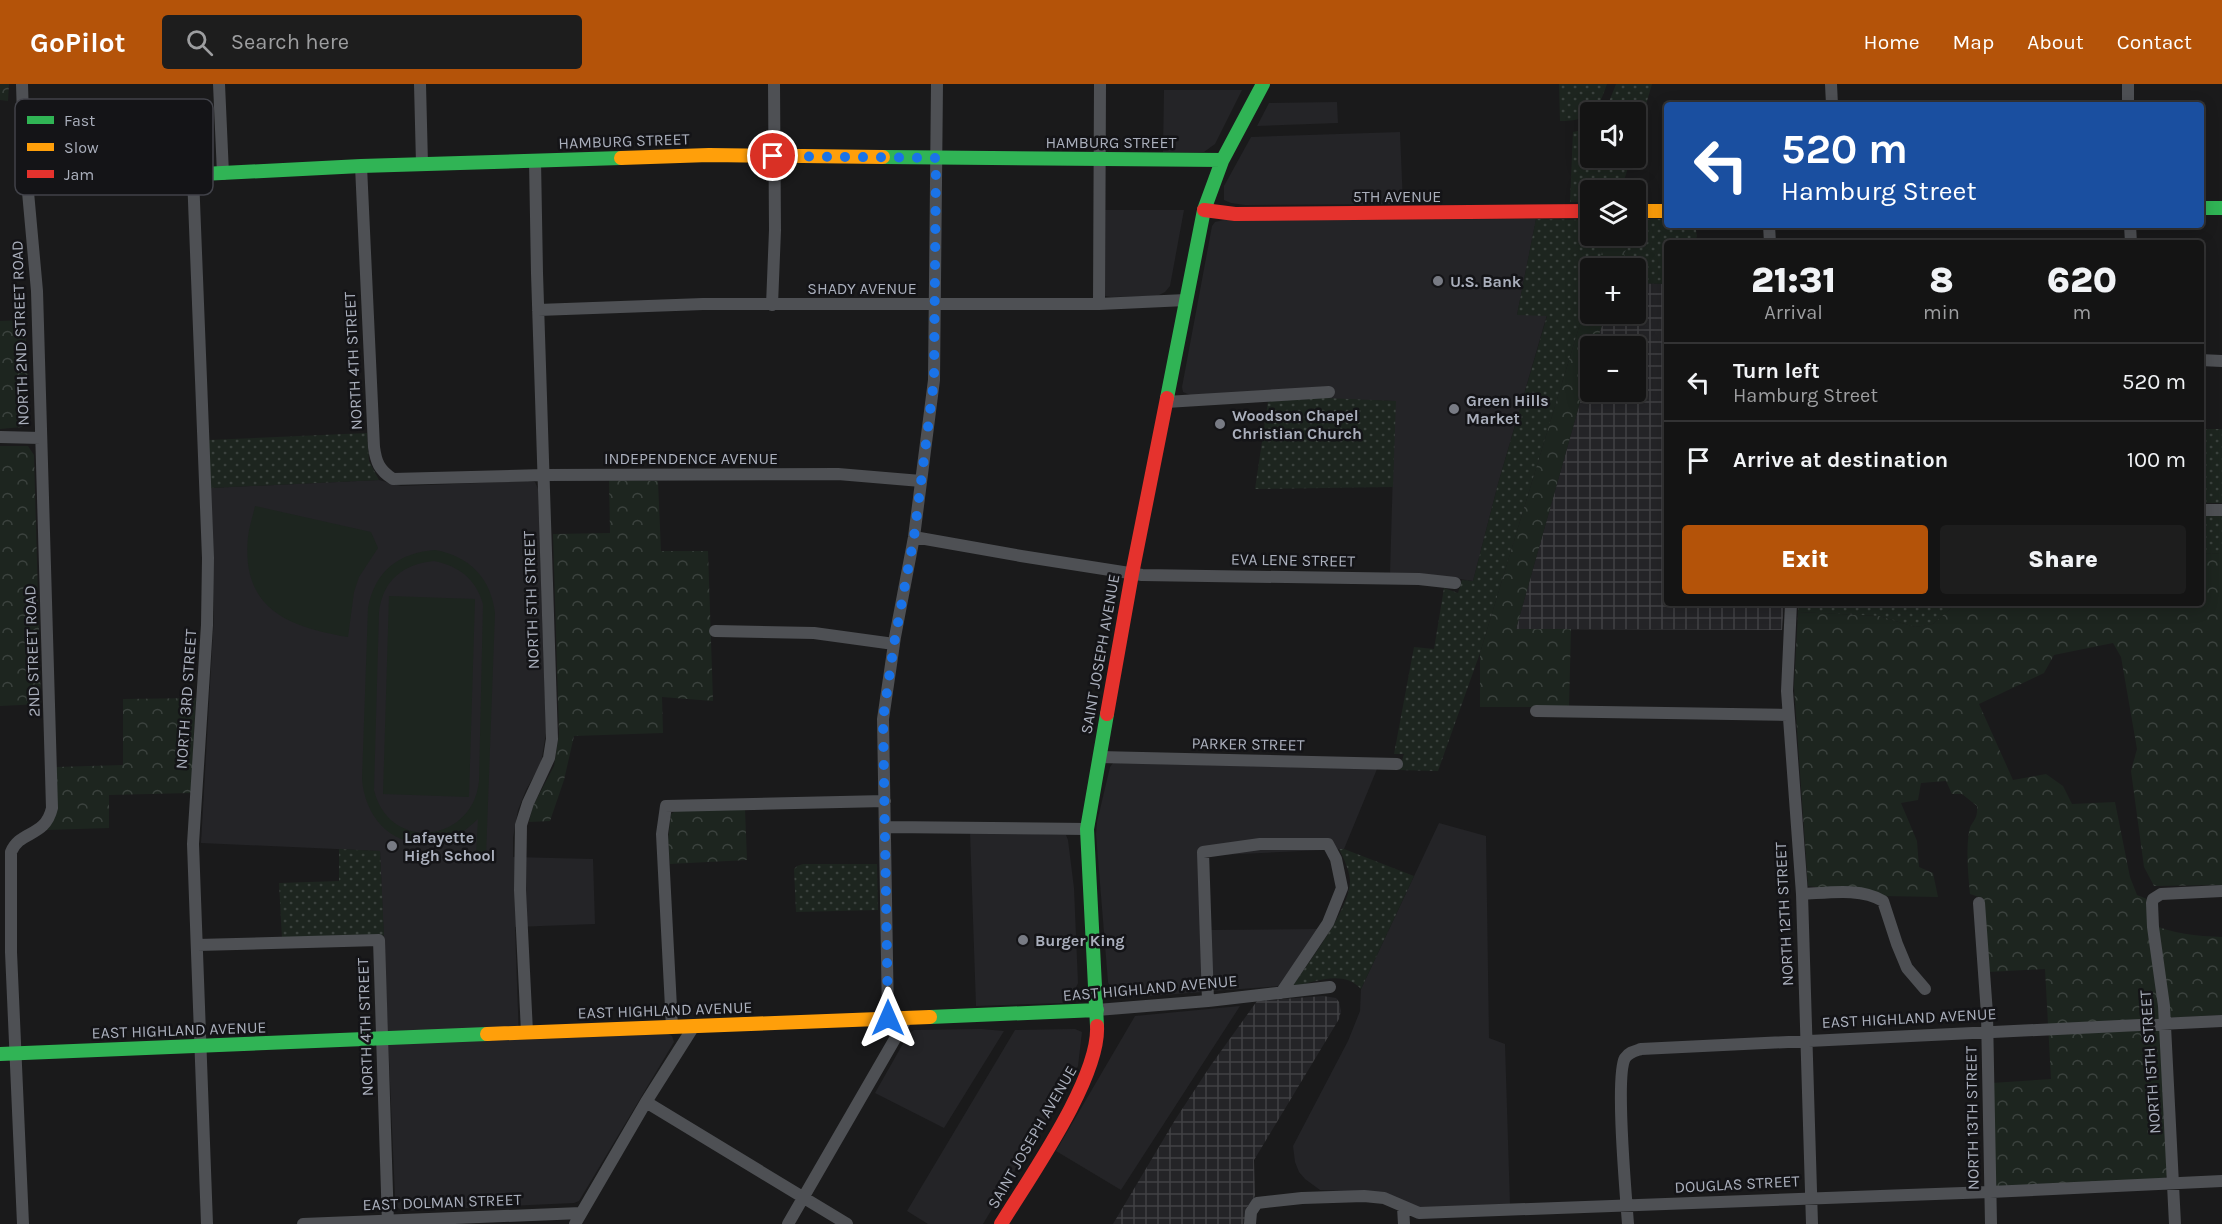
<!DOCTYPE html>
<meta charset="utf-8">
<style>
:root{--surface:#141414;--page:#1d1d1d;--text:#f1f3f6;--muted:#9d9ea0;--line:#333334;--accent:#b45309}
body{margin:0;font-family:Karla,sans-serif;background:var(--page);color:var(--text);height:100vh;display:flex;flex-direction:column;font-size:22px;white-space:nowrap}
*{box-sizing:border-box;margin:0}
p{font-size:20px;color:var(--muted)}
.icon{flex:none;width:33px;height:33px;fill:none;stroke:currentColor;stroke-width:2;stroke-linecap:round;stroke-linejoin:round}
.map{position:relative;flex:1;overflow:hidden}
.sheet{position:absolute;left:1664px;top:156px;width:540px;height:366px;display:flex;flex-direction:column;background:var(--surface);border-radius:6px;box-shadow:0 3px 15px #0003,0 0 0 2px var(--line)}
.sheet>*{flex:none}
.hud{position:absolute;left:1664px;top:18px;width:540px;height:126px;border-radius:6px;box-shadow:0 3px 15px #0003,0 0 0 2px var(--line);background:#1a4fa0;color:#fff;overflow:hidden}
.tools{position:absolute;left:1580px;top:18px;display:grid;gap:12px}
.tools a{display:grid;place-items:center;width:66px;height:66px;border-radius:6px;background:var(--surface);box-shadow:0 3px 15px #0003,0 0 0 2px var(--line);font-size:30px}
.pin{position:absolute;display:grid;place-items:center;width:51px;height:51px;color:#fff;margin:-26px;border:3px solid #fff;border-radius:50%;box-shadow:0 2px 6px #0007}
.me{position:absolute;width:66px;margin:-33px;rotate:0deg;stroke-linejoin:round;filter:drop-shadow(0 0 4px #0008)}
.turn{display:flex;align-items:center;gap:21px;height:126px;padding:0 18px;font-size:27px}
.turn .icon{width:78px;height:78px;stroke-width:2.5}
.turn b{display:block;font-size:42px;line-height:51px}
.eta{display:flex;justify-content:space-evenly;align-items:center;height:102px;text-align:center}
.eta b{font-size:36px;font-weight:800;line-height:42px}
.cta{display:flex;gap:12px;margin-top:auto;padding:12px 18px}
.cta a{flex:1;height:69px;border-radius:6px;background:var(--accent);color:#fff;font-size:24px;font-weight:800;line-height:69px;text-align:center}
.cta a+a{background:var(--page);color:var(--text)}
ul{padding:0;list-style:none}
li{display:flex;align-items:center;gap:18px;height:78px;padding:0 18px;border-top:2px solid var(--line)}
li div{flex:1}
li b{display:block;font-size:22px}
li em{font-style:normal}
header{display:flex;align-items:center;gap:36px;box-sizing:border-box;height:84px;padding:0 30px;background:var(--accent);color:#fff}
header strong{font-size:28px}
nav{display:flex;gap:33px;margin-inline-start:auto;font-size:21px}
.search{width:420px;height:54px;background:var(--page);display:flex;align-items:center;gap:15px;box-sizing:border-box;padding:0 21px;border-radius:6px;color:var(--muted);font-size:22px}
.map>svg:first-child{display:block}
.built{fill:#242427}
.industrial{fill:url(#industrial-grid)}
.grass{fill:url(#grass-dots)}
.forest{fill:url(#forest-crowns)}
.pitch{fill:#1d251f;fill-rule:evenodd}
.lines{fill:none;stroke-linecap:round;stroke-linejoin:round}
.street{stroke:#4e5054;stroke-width:12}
.fast{stroke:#30b455;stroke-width:14}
.slow{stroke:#ff9f0a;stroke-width:14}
.jam{stroke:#e5322d;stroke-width:14}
.route{stroke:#1a73e8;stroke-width:10;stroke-dasharray:0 18}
.poi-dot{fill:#787b84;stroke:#141417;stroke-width:2}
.labels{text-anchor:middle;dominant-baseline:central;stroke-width:5;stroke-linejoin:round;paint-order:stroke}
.street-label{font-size:16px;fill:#aaafbc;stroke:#141417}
.poi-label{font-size:16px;font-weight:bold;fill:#aaafbc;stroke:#141417;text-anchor:start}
.key{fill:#141417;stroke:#414249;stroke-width:1.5}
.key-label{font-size:16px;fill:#aaafbc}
</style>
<header>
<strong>GoPilot</strong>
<div class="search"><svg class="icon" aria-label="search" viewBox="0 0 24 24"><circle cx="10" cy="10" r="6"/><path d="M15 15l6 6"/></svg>Search here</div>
<nav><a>Home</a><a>Map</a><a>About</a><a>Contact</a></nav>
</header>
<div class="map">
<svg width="2222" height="1140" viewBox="0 0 2222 1140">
<defs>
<pattern id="industrial-grid" width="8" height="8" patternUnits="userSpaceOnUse" patternTransform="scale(1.5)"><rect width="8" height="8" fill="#242427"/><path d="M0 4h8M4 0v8" fill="none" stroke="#414144"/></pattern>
<pattern id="grass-dots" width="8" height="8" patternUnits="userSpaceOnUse" patternTransform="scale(1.5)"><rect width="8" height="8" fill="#1d251f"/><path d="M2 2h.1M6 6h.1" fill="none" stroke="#3b423e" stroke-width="1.8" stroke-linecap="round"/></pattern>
<pattern id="forest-crowns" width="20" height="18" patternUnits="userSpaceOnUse" patternTransform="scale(1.5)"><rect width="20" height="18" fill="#1d251f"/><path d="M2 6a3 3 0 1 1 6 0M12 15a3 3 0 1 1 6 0" fill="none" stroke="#3b423e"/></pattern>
</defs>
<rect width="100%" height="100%" fill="#1a1a1b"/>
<path class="built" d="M 1164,6 L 1242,6 L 1215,60 L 1204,68 L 1163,68 Z
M 1337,18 L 1338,39 L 1257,42 L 1269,19 Z
M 1400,48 L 1403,120 L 1245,121 L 1231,119 L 1224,116 L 1224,102 L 1251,53 Z
M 1104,126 L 1184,126 L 1170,202 L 1165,208 L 1157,212 L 1111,213 L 1105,212 L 1102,208 Z
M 1536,135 L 1517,231 L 1547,231 L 1498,400 L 1473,497 L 1433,491 L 1390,490 L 1395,317 L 1190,311 L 1183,308 L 1182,303 L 1212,142 L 1215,138 L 1224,136 Z
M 379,396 L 401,402 L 528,397 L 535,398 L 538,405 L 546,649 L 541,679 L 526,706 L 518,726 L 513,754 L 513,773 L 593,775 L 595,840 L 515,843 L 519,956 L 668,950 L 672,952 L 674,958 L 579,1117 L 574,1119 L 402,1127 L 397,1123 L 395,1113 L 380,767 L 201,759 L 214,531 L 210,404 Z
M 1113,679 L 1377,685 L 1344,765 L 1199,772 L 1203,908 L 1122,914 L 1112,907 L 1108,898 L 1096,750 L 1097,738 L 1110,683 Z
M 1439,739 L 1486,752 L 1489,954 L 1505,960 L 1510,1121 L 1417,1124 L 1373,1108 L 1320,1106 L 1305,1095 L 1299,1088 L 1295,1078 L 1293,1062 L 1348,957 L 1360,927 L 1361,905 Z
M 970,748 L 1066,751 L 1068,756 L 1074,804 L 1078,899 L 1072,912 L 1067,917 L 1062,919 L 976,922 Z
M 1318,845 L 1282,902 L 1213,907 L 1210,846 Z
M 1240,922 L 1121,1106 L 1056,1067 L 1135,932 Z
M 981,945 L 1004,947 L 944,1044 L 875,1009 L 909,949 L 914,946 Z
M 1075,945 L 1082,948 L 1078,982 L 983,1140 L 928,1140 L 907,1127 L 1015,946 Z"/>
<path class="industrial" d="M 1635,199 L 1666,200 L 1666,519 L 1784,519 L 1782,546 L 1516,545 L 1590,283 L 1590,308 L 1635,308 L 1635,262 L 1596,262 L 1605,230 L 1635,230 Z
M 1323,912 L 1336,914 L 1339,918 L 1341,927 L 1339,935 L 1254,1076 L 1255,1112 L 1247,1123 L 1244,1140 L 1113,1140 L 1175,1036 L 1211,981 L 1257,917 Z"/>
<path class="grass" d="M 1559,0 L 1607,0 C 1598,27 1590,37 1560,37 Z
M 1616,0 L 1652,0 L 1635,58 L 1635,28 L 1605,28 Z
M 1590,44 L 1590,74 L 1631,74 L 1621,106 L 1590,106 L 1590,118 L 1570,118 L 1573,48 Z
M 1536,135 L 1590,136 L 1590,152 L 1607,152 L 1597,184 L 1590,184 L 1590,207 L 1480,569 L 1438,687 L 1399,686 L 1404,670 L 1394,670 L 1414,563 L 1434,565 L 1444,504 L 1458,509 L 1462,496 L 1473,497 L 1498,400 L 1547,232 L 1517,231 Z
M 1637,135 L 1666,135 L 1666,141 L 1695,141 L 1697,152 L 1695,159 L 1666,159 L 1666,200 L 1635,199 L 1635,184 L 1619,184 L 1631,152 L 1635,152 Z
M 1325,314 L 1396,317 L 1393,403 L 1255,405 L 1268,317 Z
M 2201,345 L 2222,345 L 2222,419 L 2201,419 Z
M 367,349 L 369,377 L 379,396 L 210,404 L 208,356 Z
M 2222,431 L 2222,470 L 2201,469 L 2200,432 Z
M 1798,519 L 1957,519 L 1933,540 L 1915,543 L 1879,532 L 1798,528 Z
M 339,765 L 380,767 L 384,851 L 282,855 L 279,799 L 339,797 Z
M 1339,765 L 1344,765 L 1414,792 L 1361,905 C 1343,885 1315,898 1292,903 C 1308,879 1351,824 1350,796 C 1349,785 1344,775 1339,765 Z
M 803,780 L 877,780 L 878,826 L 796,828 L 794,785 L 797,782 Z"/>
<path class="forest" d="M 0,0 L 9,0 L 8,17 L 0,16 Z
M 1607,152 L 1631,152 L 1619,184 L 1597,184 Z
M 1590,207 L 1590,230 L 1605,230 L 1596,262 L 1590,262 L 1590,283 L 1516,545 L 1571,545 L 1569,623 L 1480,623 L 1480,569 Z
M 25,236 L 30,333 L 22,343 L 0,345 L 0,237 Z
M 0,362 L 28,362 L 34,371 L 41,620 L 0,622 Z
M 609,396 L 658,397 L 661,467 L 708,467 L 713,617 L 662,613 L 663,649 L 574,652 L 564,696 L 550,737 L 529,738 L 533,722 L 554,682 L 559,650 L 553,450 L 610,449 Z
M 2201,469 L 2222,470 L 2222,801 L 2154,802 L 2144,783 L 2131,687 L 2137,665 L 2121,573 L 2113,559 L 2054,571 L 2044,589 L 1979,620 L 2013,696 L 2046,690 L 2063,702 L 2072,720 L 2115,718 L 2130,793 L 2137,811 L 2147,815 L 2149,839 C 2173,850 2196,852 2222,853 L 2222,931 L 2161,934 L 2168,1089 L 2164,1096 L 1998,1103 L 1994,1100 L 1991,999 L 2051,995 L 2045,885 L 1989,888 L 1982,814 L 1970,810 C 1968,789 1966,768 1969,748 C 1971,736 1978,738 1977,722 L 1962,710 L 1952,710 L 1946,697 L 1921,699 L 1918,716 L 1901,719 L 1917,757 L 1919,783 L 1933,789 L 1938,813 L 1884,812 L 1808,802 L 1794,603 L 1798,528 L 1879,532 L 1915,543 L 1933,540 L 1957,519 L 2200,519 Z
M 196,614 L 191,709 L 109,711 L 109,744 L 46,746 C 61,730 56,704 55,683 L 123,681 L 123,615 Z
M 745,725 L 747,776 L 670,780 L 668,756 L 671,730 L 677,726 Z"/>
<path class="pitch" d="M 255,422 L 371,448 L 378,464 L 359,493 L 354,508 L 348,553 C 288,543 241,525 248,453 C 249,443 253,432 255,422 Z
M 435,466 C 469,472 491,494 495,529 L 486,772 L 476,771 L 478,735 C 471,741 464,748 456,752 C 408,774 366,745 362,695 L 368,524 C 375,487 398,469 435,466 ZM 434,477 C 459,482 476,495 483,520 L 479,697 C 473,759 389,769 374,706 L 379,528 C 383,496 403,480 434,477 Z
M 389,512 L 475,515 L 469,713 L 383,710 Z"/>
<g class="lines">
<path class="street" d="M 22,0 L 24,64 L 37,207 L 52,724 C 45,754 20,746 11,768 L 11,868 L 23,1140
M 219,0 L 223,90
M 420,0 L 422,80
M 1831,0 L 1832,21
M 2128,0 L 2128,21
M 361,82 L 374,363 C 376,378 379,386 393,395 L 544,391 L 838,390 L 921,397
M 193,92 L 208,474 L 207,541 L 193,760 L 207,1140
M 1769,141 L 1770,159
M 2130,141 L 2131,159
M 1099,220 L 1100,0
M 772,221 L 775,146 L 774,0
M 538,226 L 703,220 L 1099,220 L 1186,216
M 2200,276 L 2222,277
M 1166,318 L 1329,308
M 0,353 L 41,354
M 2200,426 L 2222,426
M 914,453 L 1021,472 L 1142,491 L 1419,495 L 1455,499
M 1791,519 L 1787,607 L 1802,810 L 1812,1140
M 715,547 L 814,549 L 894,560
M 1536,627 L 1788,631
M 1099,673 L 1397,680
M 886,743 L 1087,745
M 1802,810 C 1826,809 1861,803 1883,817 L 1897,860 L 1907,884 L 1925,905
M 1979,819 L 1987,930 L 1991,1140
M 197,861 L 379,856 L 388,1140
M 1208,917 L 1203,768 L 1260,760 L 1328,760 L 1336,775 L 1342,804 L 1328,839 L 1281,909
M 1097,926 L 1208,917 L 1330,903
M 888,934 L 883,635 L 895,553 L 914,453 L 934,296 L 937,0
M 672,943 L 662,750 L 666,722 L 885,717
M 527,948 L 520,806 L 521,741 L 528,719 L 549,674 L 552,655 L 537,189 L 535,76
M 646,1018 L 847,1140
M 1403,1123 L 1404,1140
M 303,1140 L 581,1129
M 575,1140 L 646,1018 L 694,942
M 788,1140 L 907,934
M 1250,1140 L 1251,1128 L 1257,1119 L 1302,1114 L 1364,1112 L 1384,1114 L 1419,1129 L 1990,1108 L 2222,1097
M 1628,1140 C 1626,1112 1615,992 1625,974 C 1629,968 1635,967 1641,965 L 2222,937
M 2175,1140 L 2164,922 L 2153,843 L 2152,819 L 2153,815 L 2161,810 L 2222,807"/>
<path class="fast" d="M 883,73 L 1222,76
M 28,99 L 361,82 L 621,74
M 2200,124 L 2222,124
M 1167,314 L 1204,126 L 1222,77 L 1263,0
M 930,933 L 1097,926
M 1097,942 L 1087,745 L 1107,630
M 0,970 L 487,950"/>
<path class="slow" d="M 621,74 L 709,71 L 883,73
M 1635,127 L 1666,127
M 487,950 L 930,933"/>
<path class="jam" d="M 1204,126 L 1235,130 L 1590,127
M 1107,630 L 1132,490 L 1167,314
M 1001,1140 C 1029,1094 1100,994 1097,942"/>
</g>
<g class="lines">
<path class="route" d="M 773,72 L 936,74 L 934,296 L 914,453 L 894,560 L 883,635 L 888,934"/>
</g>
<g class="poi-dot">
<circle cx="1438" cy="197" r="6"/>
<circle cx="1454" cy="325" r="6"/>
<circle cx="1220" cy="340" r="6"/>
<circle cx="392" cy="762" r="6"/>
<circle cx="1023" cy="856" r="6"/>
</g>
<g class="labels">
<g class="street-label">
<text transform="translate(624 57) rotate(-2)">HAMBURG STREET</text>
<text x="1111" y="58">HAMBURG STREET</text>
<text x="1397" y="112">5TH AVENUE</text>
<text x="862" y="204">SHADY AVENUE</text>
<text transform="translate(20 249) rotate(-92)">NORTH 2ND STREET ROAD</text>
<text transform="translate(353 277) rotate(-93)">NORTH 4TH STREET</text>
<text x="691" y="374">INDEPENDENCE AVENUE</text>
<text transform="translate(1293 476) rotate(1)">EVA LENE STREET</text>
<text transform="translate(531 516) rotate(-92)">NORTH 5TH STREET</text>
<text transform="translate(32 567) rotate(-92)">2ND STREET ROAD</text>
<text transform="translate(1100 570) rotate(-80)">SAINT JOSEPH AVENUE</text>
<text transform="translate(186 615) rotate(-86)">NORTH 3RD STREET</text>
<text transform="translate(1248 660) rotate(1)">PARKER STREET</text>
<text transform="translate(1784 830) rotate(-93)">NORTH 12TH STREET</text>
<text transform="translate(1150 904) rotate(-5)">EAST HIGHLAND AVENUE</text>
<text transform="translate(665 926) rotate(-2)">EAST HIGHLAND AVENUE</text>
<text transform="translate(1909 934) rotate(-3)">EAST HIGHLAND AVENUE</text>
<text transform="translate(365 943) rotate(-92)">NORTH 4TH STREET</text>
<text transform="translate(179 946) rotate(-2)">EAST HIGHLAND AVENUE</text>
<text transform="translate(2150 978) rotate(-94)">NORTH 15TH STREET</text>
<text transform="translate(1972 1034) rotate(-91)">NORTH 13TH STREET</text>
<text transform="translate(1032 1053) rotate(-60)">SAINT JOSEPH AVENUE</text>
<text transform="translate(1737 1100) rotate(-3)">DOUGLAS STREET</text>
<text transform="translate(442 1118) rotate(-2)">EAST DOLMAN STREET</text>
</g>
<g class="poi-label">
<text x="1450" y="197">U.S. Bank</text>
<text x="1466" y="316">Green Hills<tspan x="1466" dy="18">Market</tspan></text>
<text x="1232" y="331">Woodson Chapel<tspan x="1232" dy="18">Christian Church</tspan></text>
<text x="404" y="753">Lafayette<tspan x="404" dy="18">High School</tspan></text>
<text x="1035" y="856">Burger King</text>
</g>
</g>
<rect x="15" y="15" width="198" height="96" rx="9" class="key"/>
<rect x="27" y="32" width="27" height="8" fill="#30b455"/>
<rect x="27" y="59" width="27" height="8" fill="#ff9f0a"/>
<rect x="27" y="86" width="27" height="8" fill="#e5322d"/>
<g class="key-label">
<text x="64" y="42">Fast</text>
<text x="64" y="69">Slow</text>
<text x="64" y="96">Jam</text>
</g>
</svg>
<div class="tools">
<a><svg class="icon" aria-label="sound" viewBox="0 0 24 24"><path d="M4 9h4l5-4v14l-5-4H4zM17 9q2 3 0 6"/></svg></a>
<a><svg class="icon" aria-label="layers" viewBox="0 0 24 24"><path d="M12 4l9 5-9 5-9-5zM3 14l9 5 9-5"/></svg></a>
<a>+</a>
<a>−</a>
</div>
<div class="pin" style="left:773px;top:72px;background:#d93025"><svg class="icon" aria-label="arrive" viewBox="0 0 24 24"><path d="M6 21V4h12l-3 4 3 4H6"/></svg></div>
<svg class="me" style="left:888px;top:934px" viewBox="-20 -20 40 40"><path d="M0-17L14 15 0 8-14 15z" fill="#1a73e8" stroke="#fff" stroke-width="4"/></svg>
<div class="hud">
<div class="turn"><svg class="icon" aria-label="left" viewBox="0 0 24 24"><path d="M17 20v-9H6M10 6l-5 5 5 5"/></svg><div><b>520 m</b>Hamburg Street</div></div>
</div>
<section class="sheet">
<div class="eta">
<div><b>21:31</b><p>Arrival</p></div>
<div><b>8</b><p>min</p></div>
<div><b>620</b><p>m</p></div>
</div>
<ul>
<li><svg class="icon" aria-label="left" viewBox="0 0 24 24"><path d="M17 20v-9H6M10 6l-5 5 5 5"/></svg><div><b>Turn left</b><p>Hamburg Street</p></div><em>520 m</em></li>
<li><svg class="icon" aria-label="arrive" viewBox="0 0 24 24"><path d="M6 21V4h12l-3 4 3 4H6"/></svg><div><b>Arrive at destination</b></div><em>100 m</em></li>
</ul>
<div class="cta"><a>Exit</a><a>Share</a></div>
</section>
</div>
